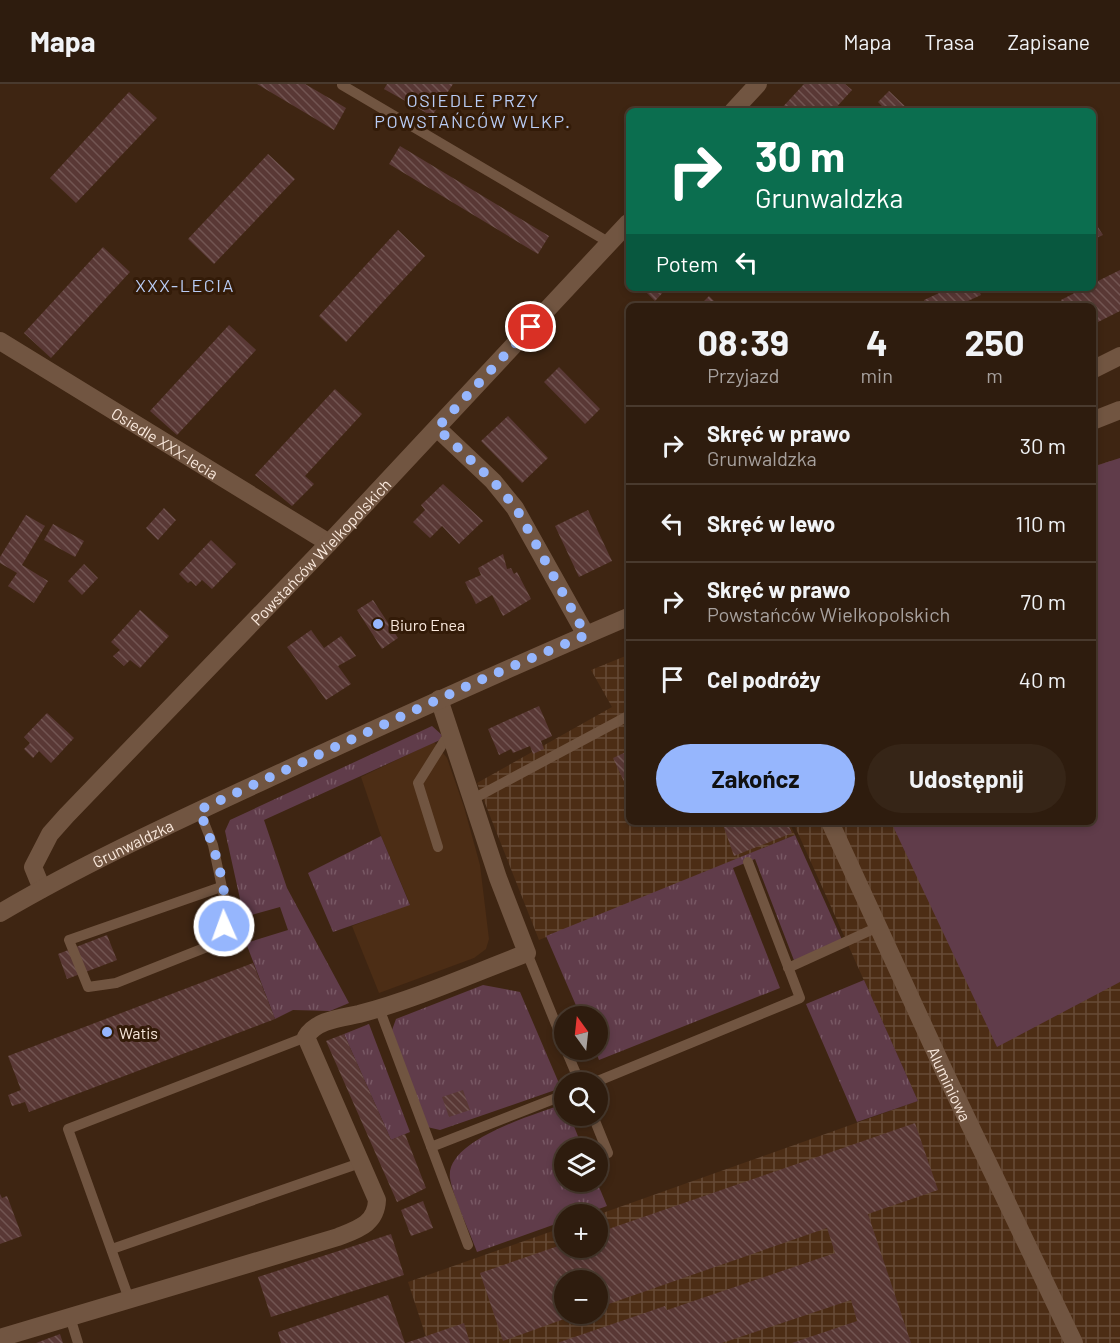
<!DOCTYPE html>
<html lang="pl">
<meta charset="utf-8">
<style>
:root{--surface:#2e1c0e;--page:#362517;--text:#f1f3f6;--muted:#a7a19e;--line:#493a2e;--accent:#96b6fd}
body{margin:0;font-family:Barlow,sans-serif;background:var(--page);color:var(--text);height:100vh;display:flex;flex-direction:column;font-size:22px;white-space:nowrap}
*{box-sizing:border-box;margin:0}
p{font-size:20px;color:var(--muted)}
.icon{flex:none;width:33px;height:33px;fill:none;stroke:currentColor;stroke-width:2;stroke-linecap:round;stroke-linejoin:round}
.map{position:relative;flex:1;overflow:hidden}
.side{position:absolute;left:626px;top:219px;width:470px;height:522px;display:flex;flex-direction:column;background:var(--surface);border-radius:9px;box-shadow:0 3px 9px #0003,0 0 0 2px var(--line)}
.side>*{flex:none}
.guide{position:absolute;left:626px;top:24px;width:470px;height:183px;border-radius:9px;box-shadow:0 3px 9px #0003,0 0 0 2px var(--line);background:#0b6e4f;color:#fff;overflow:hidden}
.needle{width:39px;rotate:345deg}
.buttons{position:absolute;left:554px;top:922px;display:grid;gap:12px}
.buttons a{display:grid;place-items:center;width:54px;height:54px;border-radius:50%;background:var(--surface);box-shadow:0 3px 9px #0003,0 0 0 2px var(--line);font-size:30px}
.pin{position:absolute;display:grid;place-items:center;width:51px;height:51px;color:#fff;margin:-26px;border:3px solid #fff;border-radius:50%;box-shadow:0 2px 6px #0007}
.me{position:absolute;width:66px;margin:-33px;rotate:358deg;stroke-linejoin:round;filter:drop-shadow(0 0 4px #0008)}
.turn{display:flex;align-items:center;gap:21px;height:126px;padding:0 30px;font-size:27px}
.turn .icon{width:78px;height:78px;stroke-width:2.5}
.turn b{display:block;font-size:42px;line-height:51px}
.then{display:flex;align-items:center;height:57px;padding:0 30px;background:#0003;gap:12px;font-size:22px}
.eta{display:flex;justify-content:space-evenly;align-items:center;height:102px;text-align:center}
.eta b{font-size:36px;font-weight:700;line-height:42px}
.button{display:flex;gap:12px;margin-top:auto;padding:12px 30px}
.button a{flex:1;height:69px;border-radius:36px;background:var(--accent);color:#111;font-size:24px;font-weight:700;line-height:69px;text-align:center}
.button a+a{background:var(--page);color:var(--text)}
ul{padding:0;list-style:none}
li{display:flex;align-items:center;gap:18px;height:78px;padding:0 30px;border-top:2px solid var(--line)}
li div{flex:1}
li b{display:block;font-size:22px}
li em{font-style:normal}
header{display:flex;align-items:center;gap:36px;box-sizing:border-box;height:84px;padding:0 30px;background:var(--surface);border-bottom:2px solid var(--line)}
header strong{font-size:28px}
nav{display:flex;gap:33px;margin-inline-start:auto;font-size:21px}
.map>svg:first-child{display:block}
.built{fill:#4c2d15}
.industrial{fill:url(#industrial-grid);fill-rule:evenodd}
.grass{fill:url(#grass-tufts)}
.green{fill:#603c4a}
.building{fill:url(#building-back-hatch)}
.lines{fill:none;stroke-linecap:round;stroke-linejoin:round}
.service{stroke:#715541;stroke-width:10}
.minor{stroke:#715541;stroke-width:18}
.secondary{stroke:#715541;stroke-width:18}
.route{stroke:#96b6fd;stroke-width:10;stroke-dasharray:0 18}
.poi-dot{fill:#96b6fd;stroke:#331b08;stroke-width:2}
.labels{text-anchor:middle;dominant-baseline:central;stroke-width:6;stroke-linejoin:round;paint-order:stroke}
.street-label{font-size:16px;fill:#fae9dd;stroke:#331b08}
.poi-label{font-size:16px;fill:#fae9dd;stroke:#331b08;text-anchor:start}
.neighbourhood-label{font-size:18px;letter-spacing:1.5px;fill:#b9ccf4;stroke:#331b08}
</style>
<header>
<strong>Mapa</strong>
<nav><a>Mapa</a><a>Trasa</a><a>Zapisane</a></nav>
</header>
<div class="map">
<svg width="1120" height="1259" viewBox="0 0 1120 1259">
<defs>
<pattern id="industrial-grid" width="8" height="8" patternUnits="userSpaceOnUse" patternTransform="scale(1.5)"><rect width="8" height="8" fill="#4c2d15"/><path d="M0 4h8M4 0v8" fill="none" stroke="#674b37"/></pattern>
<pattern id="grass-tufts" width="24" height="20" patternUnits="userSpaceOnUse" patternTransform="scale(1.5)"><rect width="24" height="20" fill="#603c4a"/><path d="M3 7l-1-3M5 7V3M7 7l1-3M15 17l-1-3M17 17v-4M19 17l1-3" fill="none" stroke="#785864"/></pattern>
<pattern id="building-back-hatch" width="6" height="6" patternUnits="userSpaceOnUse" patternTransform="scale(1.5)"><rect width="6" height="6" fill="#593835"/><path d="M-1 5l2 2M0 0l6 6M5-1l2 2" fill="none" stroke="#725552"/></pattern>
</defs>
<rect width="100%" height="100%" fill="#3e2512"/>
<path class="built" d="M 434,658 L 447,674 L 464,723 L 480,781 L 489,855 L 486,865 L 474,874 L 379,909 L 352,842 L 410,820 L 381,752 L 361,693 Z"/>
<path class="industrial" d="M 1120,374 L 1120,1259 L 428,1259 L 408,1198 L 564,1143 L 564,1164 L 597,1164 L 597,1131 L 918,1017 L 793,738 L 1092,738 L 1092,383 ZM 564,1197 L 597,1197 L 597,1230 L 564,1230 Z
M 628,571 L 628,738 L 789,738 L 795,751 L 539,856 L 477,699 L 612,623 L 591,586 Z"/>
<path class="grass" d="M 432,642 L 442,651 L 440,656 L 264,736 L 287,804 L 349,919 L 330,927 L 293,926 L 275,935 L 246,859 L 288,846 L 280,823 L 244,833 L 225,747 L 230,736 Z
M 795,751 L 843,858 L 795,879 L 755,775 L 733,784 L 780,904 L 599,976 L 595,966 L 597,933 L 581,933 L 546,852 Z
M 381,752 L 410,821 L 333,848 L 308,789 Z
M 864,896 L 918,1017 L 857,1038 L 806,920 Z
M 483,901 L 520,908 L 561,1004 L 440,1046 L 427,1043 L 392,946 L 396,935 Z
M 369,940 L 410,1048 L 391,1056 L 344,950 Z
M 564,1020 L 564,1032 L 570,1032 L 583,1065 L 564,1065 L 564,1098 L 597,1098 L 607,1122 L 582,1131 L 564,1131 L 564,1137 L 477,1168 C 470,1148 453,1114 450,1094 C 445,1056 536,1030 564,1020 Z"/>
<path class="green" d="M 1120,374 L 1120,898 L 997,963 L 891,738 L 1092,738 L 1092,383 Z"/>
<path class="building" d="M 257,0 L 305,0 L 346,24 L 334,46 Z
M 387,0 L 453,0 L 432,32 L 384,5 Z
M 804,0 L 845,0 L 852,6 L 833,27 L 779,27 Z
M 889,7 L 910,27 L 887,27 L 878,18 Z
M 129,8 L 157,34 L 76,119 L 50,94 Z
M 400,62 L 549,152 L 538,170 L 389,80 Z
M 268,70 L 295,95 L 214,180 L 188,155 Z
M 1092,134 L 1103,151 L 1092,156 Z
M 398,146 L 425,172 L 346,258 L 319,232 Z
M 103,163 L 130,188 L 51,274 L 24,249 Z
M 1120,186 L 1120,227 L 1092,241 L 1092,222 L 1064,222 L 1061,216 L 1084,204 L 1092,204 L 1092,200 Z
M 642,204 L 667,204 L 655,217 Z
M 950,204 L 978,204 L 981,211 L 957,222 L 927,222 L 924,216 Z
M 709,212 L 719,222 L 699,222 Z
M 229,241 L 256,266 L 177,351 L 150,327 Z
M 559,283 L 600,325 L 585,340 L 544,298 Z
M 335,305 L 362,330 L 305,392 L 314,400 L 292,422 L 255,391 Z
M 508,332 L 548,374 L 522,399 L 481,357 Z
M 443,400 L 483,437 L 459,460 L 442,442 L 430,454 L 413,438 L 425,426 L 421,421 Z
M 164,424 L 176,436 L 158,456 L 146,444 Z
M 588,426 L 612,477 L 579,493 L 555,442 Z
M 26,431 L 45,442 L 22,481 L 48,497 L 34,519 L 8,502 L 17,489 L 0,479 L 0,473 Z
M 53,440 L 84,457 L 75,473 L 44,456 Z
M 211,456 L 236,480 L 212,505 L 202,496 L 196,502 L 191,497 L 188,499 L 179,490 Z
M 503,470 L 507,485 L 511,484 L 514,490 L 517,488 L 531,515 L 503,532 L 492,511 L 476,520 L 465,498 L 481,491 L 478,484 Z
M 84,480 L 98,494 L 82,511 L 68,497 Z
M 373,516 L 398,554 L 382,565 L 357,526 Z
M 140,526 L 169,552 L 140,584 L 130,576 L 124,582 L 113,572 L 120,566 L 111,558 Z
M 311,546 L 324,564 L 341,552 L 356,572 L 338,582 L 351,600 L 326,616 L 287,563 Z
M 539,622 L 552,652 L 541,657 L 544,665 L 533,670 L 530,662 L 513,669 L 511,665 L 499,671 L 488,645 Z
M 47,629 L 74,654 L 51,679 L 39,667 L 33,674 L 24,665 L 30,659 L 24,653 Z
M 628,667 L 628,706 L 613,674 Z
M 722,738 L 787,738 L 792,749 L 734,772 Z
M 107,851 L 117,876 L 67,895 L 58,870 Z
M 253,879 L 275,935 L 29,1028 L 25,1018 L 12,1022 L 8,1011 L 21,1006 L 8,972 Z
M 344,950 L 391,1056 L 405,1050 L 426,1104 L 397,1118 L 326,957 Z
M 463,1006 L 470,1026 L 449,1033 L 442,1013 Z
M 915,1039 L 938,1106 L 868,1130 L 911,1259 L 792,1259 L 857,1237 L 851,1216 L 722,1259 L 557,1259 L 665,1222 L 667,1226 L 835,1169 L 827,1144 L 597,1224 L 597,1197 L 564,1197 L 564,1230 L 578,1230 L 503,1257 L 480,1189 L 564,1160 L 564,1164 L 597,1164 L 597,1149 Z
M 0,1110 L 2,1114 L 7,1112 L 22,1152 L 0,1160 Z
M 423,1117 L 433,1144 L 411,1152 L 401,1126 Z
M 391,1150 L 404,1191 L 271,1233 L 258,1193 Z
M 388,1211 L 405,1259 L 281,1259 L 278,1248 Z
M 464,1239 L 470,1259 L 406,1259 Z
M 60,1250 L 63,1259 L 36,1259 Z"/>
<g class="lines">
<path class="service" d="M 342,1 L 610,159
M 473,715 L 628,632
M 199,726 L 213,761 L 227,827 L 222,857 L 116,899 L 88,903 L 69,856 L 221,803
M 438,763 L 418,699 L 445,656 L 454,654
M 527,869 L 564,960
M 788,884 L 878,843
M 379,924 L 468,1161
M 566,966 L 580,999
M 593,999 L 800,914 L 748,778
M 593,1032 L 608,1069
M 431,1063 L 564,1011
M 112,1165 L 363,1078
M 129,1215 L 68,1045 L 306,953
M 70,1233 L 78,1259"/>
<g class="minor">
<path d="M 733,27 L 758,0"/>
<path id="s1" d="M 0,257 L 329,459"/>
<path d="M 1092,286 L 1120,272"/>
<path d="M 437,344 L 493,397 L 515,424 L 586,551"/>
<path id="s2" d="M 830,738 L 946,991 L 1074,1259"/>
<path id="s3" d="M 42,805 L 33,783 L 50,750 L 66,732 L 329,459 L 628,139"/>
<path d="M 0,1254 L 338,1153 C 358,1145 376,1140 377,1116 L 306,953 C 316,936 341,934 359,930 C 416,915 472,890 527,869 L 498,794 L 439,615"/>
</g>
<g class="secondary">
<path d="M 1092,337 L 1120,326"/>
<path id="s4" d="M 0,829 C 90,776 186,733 280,689 C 396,635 511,583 628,533"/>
</g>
</g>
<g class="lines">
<path class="route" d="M 224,842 C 230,807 213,759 199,726 L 478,597 L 586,551 L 516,424 L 493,397 L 437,344 L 531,243"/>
</g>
<g class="poi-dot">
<circle cx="378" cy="540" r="6"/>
<circle cx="107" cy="948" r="6"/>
</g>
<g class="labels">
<g class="street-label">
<text stroke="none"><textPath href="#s1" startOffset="194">Osiedle XXX-lecia</textPath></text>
<text stroke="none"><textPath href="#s3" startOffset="452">Powstańców Wielkopolskich</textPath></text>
<text stroke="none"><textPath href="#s4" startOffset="150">Grunwaldzka</textPath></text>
<text stroke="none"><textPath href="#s2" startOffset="288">Aluminiowa</textPath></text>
</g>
<g class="poi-label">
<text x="390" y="540">Biuro Enea</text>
<text x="119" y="948">Watis</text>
</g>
<g class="neighbourhood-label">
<text x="473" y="16">OSIEDLE PRZY<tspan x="473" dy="21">POWSTAŃCÓW WLKP.</tspan></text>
<text x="185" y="201">XXX-LECIA</text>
</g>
</g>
</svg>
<div class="buttons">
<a><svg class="needle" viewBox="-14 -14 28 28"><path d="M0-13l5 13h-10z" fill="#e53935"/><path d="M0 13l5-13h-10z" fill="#a7a19e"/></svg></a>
<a><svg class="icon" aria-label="search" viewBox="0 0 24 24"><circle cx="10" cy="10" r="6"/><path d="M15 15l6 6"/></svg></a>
<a><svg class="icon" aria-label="layers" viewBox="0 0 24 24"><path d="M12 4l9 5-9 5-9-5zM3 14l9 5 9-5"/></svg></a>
<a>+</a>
<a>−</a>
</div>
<div class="pin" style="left:531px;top:243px;background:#d93025"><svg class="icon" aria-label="arrive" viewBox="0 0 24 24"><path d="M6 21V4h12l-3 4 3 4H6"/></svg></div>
<svg class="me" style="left:224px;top:842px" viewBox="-20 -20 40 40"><circle r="17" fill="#96b6fd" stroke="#fff" stroke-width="3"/><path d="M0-11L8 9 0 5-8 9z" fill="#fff"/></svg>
<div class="guide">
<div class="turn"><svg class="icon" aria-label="right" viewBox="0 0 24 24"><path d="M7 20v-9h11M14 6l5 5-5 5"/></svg><div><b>30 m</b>Grunwaldzka</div></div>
<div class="then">Potem<svg class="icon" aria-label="left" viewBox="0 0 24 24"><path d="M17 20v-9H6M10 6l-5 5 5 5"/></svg></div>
</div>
<section class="side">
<div class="eta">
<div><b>08:39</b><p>Przyjazd</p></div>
<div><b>4</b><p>min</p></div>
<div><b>250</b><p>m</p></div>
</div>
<ul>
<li><svg class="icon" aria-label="right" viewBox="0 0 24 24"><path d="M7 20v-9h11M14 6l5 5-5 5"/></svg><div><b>Skręć w prawo</b><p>Grunwaldzka</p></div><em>30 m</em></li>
<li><svg class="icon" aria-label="left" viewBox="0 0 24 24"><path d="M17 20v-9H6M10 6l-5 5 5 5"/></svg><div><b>Skręć w lewo</b></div><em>110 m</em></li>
<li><svg class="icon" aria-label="right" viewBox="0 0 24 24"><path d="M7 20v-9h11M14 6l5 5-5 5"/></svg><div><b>Skręć w prawo</b><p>Powstańców Wielkopolskich</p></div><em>70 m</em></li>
<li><svg class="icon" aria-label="arrive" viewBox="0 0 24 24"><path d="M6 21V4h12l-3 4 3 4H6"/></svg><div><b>Cel podróży</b></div><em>40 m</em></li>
</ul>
<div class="button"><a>Zakończ</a><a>Udostępnij</a></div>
</section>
</div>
